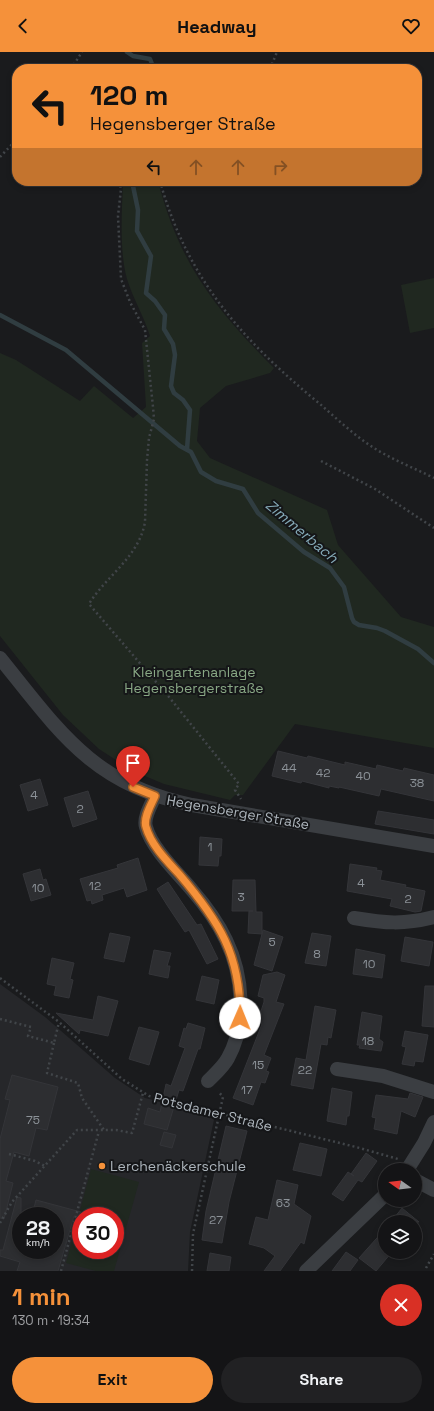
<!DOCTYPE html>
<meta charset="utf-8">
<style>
:root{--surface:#141416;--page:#212123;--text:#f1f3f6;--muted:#9d9ea1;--line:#333335;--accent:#f5913a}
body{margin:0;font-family:"Space Grotesk",sans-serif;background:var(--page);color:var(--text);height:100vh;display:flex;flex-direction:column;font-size:15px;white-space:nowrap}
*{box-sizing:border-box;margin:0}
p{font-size:13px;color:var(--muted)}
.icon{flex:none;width:22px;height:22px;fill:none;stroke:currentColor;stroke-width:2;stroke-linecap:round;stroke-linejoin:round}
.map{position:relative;height:1219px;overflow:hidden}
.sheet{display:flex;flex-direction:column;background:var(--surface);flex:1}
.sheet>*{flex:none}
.hud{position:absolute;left:12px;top:12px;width:410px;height:122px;border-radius:16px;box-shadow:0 2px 6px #0003,0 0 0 1px var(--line);background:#f5913a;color:#111;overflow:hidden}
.needle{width:26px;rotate:284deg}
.tools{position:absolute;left:378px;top:1111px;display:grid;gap:8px}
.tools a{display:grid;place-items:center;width:44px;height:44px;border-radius:50%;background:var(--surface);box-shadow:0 2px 6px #0003,0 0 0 1px var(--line);font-size:20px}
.speed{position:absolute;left:12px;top:1155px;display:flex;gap:8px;font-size:20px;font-weight:700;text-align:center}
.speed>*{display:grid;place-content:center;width:52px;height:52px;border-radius:50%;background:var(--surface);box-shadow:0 2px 6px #0003,0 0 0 1px var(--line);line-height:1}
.speed small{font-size:10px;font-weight:400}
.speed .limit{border:6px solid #d22;background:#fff;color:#111}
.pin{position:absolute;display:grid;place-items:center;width:34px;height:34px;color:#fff;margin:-41px -17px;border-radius:50% 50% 50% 0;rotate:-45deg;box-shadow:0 0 4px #0007}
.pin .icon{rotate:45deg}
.me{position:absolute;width:44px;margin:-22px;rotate:1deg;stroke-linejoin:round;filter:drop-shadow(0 0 3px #0008)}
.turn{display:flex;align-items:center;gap:14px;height:84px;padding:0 12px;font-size:18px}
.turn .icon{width:52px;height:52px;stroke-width:2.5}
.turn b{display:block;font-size:28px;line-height:34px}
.lanes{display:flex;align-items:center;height:38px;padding:0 12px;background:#0003;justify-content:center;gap:20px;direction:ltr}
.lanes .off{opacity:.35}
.round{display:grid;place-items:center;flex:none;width:42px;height:42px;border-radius:21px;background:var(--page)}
.headline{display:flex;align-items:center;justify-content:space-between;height:68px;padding:0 12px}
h1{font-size:24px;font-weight:700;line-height:30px;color:var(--accent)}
.action{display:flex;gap:8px;margin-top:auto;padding:8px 12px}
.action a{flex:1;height:46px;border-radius:24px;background:var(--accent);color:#111;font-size:16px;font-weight:700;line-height:46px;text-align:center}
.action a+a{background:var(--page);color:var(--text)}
header{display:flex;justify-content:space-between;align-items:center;height:52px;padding:0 12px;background:var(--accent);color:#111;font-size:18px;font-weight:700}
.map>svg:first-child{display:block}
.built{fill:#26272a;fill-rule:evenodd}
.green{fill:#202820;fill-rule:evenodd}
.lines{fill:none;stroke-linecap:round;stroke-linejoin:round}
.stream{stroke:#303d41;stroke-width:4.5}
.building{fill:#2d2e31;stroke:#343539}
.path{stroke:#414549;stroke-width:2.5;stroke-dasharray:2 3;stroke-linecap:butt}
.minor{stroke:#3b3e42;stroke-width:14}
.route-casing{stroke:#9f5e26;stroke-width:10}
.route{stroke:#f5913a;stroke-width:7}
.poi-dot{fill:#f5913a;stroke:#151618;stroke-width:1.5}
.labels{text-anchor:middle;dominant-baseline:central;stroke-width:4;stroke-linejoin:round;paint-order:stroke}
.number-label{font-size:12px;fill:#8c9298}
.park-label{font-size:14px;fill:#88a784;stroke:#151618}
.street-label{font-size:14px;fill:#adb5bc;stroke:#151618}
.poi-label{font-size:14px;fill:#adb5bc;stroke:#151618;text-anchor:start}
.water-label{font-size:15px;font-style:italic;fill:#84a9b7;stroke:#151618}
</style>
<header><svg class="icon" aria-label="back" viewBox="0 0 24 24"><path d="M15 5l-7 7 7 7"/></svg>Headway<svg class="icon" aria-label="heart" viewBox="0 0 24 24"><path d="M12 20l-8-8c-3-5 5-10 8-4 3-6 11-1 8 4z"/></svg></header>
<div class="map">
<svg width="434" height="1219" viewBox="0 0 434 1219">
<rect width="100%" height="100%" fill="#1a1b1d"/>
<path class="built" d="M 0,932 L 45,965 L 115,1026 L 145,1046 L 215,1063 L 190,1180 L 188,1219 L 0,1219 ZM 21,1164 L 55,1164 L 55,1198 L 21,1198 ZM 81,1164 L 115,1164 L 115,1198 L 81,1198 Z"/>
<path class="green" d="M 123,129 L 158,129 C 179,211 215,257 274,316 L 270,321 L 226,334 L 200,356 L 197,389 L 210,406 L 327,458 L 338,493 L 401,565 L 434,575 L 434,696 L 295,672 L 243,743 L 235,743 L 230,748 L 164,732 L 133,719 L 99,697 L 63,663 L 0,584 L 0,301 L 16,308 L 80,349 L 94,334 L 133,366 L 146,355 L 142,291 L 150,284 C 144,264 133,247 127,227 C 119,198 122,159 123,129 Z
M 434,226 L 434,276 L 410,281 L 401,233 Z
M 91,1117 L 139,1130 L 114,1219 L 96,1219 L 66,1211 ZM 81,1164 L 115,1164 L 115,1198 L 81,1198 Z"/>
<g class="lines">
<path class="stream" d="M 127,0 L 133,4 L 150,7 L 154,17
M 132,129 L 138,158 L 137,179 L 151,204 L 146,241 L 155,249 L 165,263 L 164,277 L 173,292 L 175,303 L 171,334 L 174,341 L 183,348 L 190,358 L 187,397
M 0,263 L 66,298 L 180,394 L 191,400 L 201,420 L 216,429 L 243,437 L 258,461 L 304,500 L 330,516 L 344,535 L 352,566 L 354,570 L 359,573 L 377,576 L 385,579 L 418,597 L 434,611"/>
</g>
<path class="building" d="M 278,699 L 307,706 L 308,704 L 345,713 L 345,710 L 376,717 L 377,713 L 403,719 L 404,716 L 434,723 L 434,749 L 381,737 L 379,744 L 339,735 L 339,736 L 329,734 L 329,736 L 302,729 L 301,731 L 272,724 Z
M 40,727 L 48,753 L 28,759 L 20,733 Z
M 88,739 L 97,767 L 73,775 L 64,746 Z
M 378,759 L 434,768 L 434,782 L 375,772 Z
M 200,785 L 222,787 L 221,804 L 219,804 L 218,814 L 199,813 Z
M 138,806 L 147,838 L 127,845 L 124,836 L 102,843 L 103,848 L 92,852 L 91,848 L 87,849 L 80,827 L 118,816 L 117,813 Z
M 350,812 L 377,816 L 376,818 L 382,819 L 380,828 L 406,833 L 405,835 L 425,839 L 421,859 L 415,860 L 390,854 L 392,847 L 347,839 Z
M 40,817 L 43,828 L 46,827 L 51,843 L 31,849 L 23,822 Z
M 233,828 L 255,828 L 256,860 L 262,860 L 262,882 L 248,881 L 249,859 L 253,859 L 232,859 Z
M 168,830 L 197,873 L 201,872 L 218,907 L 207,912 L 189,878 L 185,880 L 167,853 L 157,837 Z
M 263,878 L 283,885 L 272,919 L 254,913 Z
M 110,881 L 130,885 L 124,910 L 104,906 Z
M 312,881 L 331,884 L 326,914 L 305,911 Z
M 405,885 L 433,890 L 429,914 L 401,909 Z
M 356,897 L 385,903 L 382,926 L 353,922 Z
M 154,898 L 171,901 L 167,914 L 170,914 L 168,926 L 149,922 Z
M 52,906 L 74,911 L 70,927 L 73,928 L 69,946 L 54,943 L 56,934 L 47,932 Z
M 277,920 L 285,923 L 276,950 L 284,952 L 264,1003 L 271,1006 L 266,1019 L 269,1020 L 265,1031 L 261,1030 L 253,1053 L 233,1046 L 262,972 L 257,971 L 264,950 L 264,946 L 258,944 L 263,923 Z
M 202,924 L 219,928 L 214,952 L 196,948 Z
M 425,934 L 434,934 L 434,975 L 422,974 Z
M 98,944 L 118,949 L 108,984 L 80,978 L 79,982 L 56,961 L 93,968 Z
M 315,954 L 336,958 L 331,986 L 328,985 L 327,993 L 321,992 L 313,1037 L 291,1033 L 296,1006 L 306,1008 Z
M 362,960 L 382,964 L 379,987 L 383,990 L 381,999 L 359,996 L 360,993 L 357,993 Z
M 188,971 L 205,976 L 200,997 L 198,997 L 183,1039 L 179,1038 L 167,1078 L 144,1072 L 148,1056 L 160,1060 L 166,1032 L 171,1034 L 185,996 L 179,994 L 184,976 L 186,977 Z
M 139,975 L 159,980 L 149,1013 L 129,1007 Z
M 405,979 L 428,983 L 423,1010 L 415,1009 L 414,1014 L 402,1012 L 406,995 L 402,994 Z
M 12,1023 L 58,1035 L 47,1078 L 36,1076 L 29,1104 L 14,1100 L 6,1129 L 13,1131 L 4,1167 L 0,1166 L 0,1087 L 10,1048 L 5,1047 Z
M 332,1036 L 352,1040 L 349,1064 L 347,1064 L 346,1073 L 327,1069 Z
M 410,1041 L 423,1045 L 415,1065 L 401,1059 L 397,1082 L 374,1077 L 376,1066 L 372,1065 L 376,1043 L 408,1047 Z
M 226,1074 L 247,1079 L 229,1150 L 222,1191 L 202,1188 L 206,1159 Z
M 164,1080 L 176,1083 L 172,1096 L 160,1093 Z
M 300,1091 L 327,1097 L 321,1124 L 293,1118 Z
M 366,1101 L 377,1109 L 362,1130 L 358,1128 L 343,1149 L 332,1142 L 348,1120 L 354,1124 L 351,1122 Z
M 277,1128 L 298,1133 L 294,1152 L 311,1164 L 304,1192 L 301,1190 L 280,1219 L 264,1219 L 275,1204 L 264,1196 L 249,1192 L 256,1165 L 268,1168 Z
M 17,1145 L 21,1146 L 21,1198 L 55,1198 L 55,1164 L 32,1164 L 36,1148 L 81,1160 L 81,1164 L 74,1164 L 58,1219 L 17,1219 L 20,1210 L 0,1204 L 0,1198 L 3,1198 Z
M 402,1156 L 419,1170 L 391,1170 Z
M 385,1177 L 385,1200 L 392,1200 L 376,1219 L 359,1206 Z
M 346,1200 L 358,1208 L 350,1219 L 332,1219 Z
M 210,1201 L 231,1205 L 229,1219 L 207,1219 Z"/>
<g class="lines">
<path class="path" d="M 71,17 L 82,0
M 270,17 L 277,0
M 0,105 L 17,87
M 119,129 L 121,137 L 118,164 L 121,227 L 130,250 L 145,278 L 153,355 L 154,367 L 149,386 L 147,408 L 145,470 C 139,505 106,524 89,552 L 169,645 L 239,732 L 235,738 L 241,747
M 160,129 C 187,227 243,289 320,352 C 337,367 355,384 374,396 C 393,408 414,416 434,426
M 321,409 L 375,437 L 434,476
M 0,926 L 59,970 L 122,1027 L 149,1044 L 356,1095 L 398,1107
M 0,967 L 31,975 L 28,984 L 54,991 L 59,970
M 54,991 L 47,1021 L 78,1031 L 82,1046 L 104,1078
M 9,1102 L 35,1109 L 45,1114
M 0,1171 L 12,1150 L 77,1078 L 116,1078 L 132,1081 L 143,1041
M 426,1216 L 434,1202
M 61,1219 L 99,1079
M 192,1219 L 193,1182 L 223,1045 L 218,1039"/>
<path class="minor" d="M 0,606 C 59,679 93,733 192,753 L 434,794
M 155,744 C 151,753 143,766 146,775 C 152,797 178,821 192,838 C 205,853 218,871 226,888 C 243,923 247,972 228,1006 C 224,1014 215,1022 208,1029
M 354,866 C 385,871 403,873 434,865
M 337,1017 L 383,1024 L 434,1040
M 407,1118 L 424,1091 L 434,1070
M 415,1128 L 434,1138
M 306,1219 L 385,1143"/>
</g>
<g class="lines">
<g class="route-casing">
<path id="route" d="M 133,735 L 155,744 C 151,753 143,766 146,775 C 151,793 167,809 179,822 C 219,869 241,903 240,966"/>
</g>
<use href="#route" class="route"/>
</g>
<circle class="poi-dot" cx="102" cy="1114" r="4"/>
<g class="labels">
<g class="number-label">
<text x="289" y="716">44</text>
<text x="323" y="721">42</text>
<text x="363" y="724">40</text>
<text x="417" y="731">38</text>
<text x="34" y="743">4</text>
<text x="80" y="757">2</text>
<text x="210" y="795">1</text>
<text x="361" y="831">4</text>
<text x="95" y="834">12</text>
<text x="38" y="836">10</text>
<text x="241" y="845">3</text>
<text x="408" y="847">2</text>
<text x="272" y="890">5</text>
<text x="317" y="902">8</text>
<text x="369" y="912">10</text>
<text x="368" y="989">18</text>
<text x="258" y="1013">15</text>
<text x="305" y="1018">22</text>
<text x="247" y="1038">17</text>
<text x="33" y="1068">75</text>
<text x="283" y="1151">63</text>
<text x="216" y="1168">27</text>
</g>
<g class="park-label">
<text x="194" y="620">Kleingartenanlage<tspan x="194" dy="16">Hegensbergerstraße</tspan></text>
</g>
<g class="street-label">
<text transform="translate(238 760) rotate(10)">Hegensberger Straße</text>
<text transform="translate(213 1060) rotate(14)">Potsdamer Straße</text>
</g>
<g class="poi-label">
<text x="110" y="1114">Lerchenäckerschule</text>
</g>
<g class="water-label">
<text transform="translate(302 479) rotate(40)">Zimmerbach</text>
</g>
</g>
</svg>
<div class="tools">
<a><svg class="needle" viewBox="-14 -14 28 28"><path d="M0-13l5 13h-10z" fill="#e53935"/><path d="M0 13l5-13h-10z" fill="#9d9ea1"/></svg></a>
<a><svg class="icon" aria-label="layers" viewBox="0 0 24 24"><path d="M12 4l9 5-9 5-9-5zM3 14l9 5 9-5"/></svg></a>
</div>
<div class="speed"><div>28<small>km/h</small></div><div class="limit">30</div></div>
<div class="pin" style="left:133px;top:735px;background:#d93025"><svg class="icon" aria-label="arrive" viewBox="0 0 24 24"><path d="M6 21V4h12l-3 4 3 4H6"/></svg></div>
<svg class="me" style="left:240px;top:966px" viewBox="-20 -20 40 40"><circle r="19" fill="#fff"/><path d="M0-13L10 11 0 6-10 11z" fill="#f5913a"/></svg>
<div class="hud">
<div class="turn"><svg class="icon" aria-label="left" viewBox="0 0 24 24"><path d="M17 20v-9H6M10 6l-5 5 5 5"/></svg><div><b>120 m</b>Hegensberger Straße</div></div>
<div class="lanes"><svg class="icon" aria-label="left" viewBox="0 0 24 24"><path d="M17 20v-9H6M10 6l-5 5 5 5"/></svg><svg class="icon off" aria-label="ahead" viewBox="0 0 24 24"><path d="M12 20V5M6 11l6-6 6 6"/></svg><svg class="icon off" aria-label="ahead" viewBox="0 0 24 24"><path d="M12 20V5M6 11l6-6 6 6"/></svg><svg class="icon off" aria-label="right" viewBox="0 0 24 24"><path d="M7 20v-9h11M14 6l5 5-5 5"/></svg></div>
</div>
</div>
<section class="sheet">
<div class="headline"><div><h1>1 min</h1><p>130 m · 19:34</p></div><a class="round" style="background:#d93025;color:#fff"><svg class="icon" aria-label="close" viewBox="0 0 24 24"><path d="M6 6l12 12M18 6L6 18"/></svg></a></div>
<div class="action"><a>Exit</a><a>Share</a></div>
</section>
